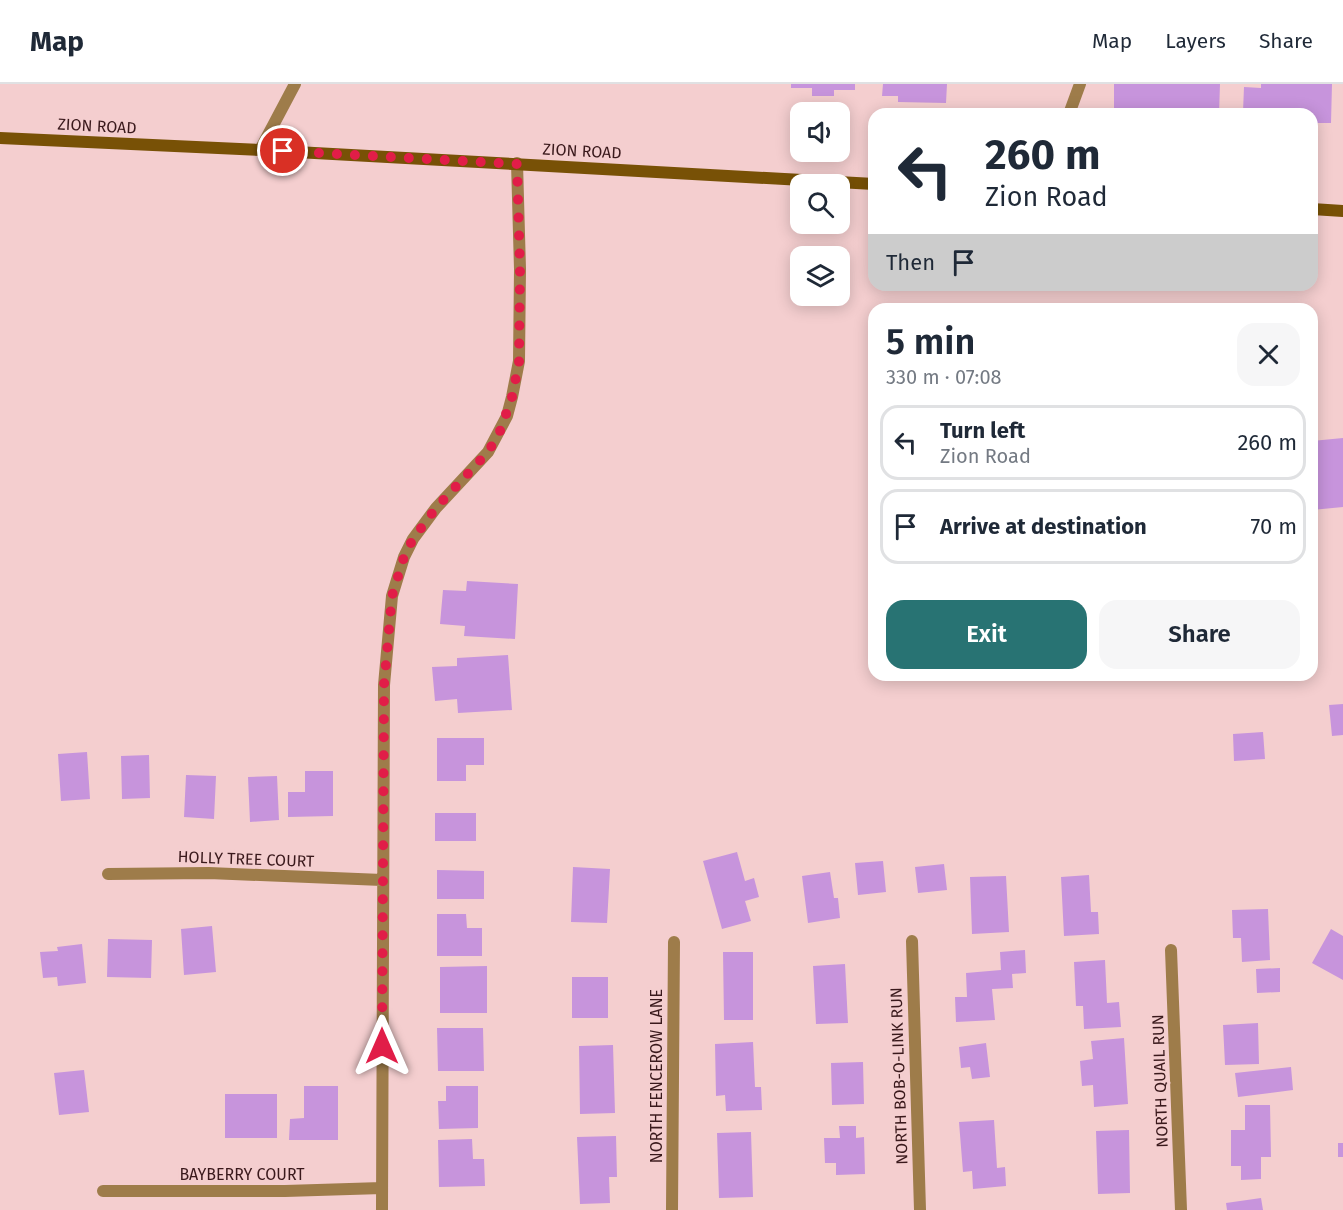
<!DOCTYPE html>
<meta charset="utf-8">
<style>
:root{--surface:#fff;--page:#f6f6f7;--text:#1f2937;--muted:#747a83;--line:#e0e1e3;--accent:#287373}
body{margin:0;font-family:"Fira Sans",sans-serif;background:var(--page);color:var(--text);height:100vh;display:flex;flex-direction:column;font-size:22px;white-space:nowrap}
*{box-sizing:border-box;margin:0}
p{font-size:20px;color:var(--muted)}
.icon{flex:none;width:33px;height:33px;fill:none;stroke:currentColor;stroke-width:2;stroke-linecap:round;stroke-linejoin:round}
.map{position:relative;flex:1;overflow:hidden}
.sheet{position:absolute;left:868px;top:219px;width:450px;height:378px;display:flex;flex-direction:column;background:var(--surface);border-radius:18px;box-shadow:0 3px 15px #0003}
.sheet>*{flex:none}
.hud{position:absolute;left:868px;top:24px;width:450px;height:183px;border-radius:18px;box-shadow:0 3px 15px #0003;background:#fff;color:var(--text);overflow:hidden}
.tools{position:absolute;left:790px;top:18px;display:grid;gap:12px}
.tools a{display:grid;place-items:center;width:60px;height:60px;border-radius:12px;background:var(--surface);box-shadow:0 3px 15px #0003;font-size:30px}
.pin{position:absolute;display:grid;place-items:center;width:51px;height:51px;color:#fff;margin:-26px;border:3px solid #fff;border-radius:50%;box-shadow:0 2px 6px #0007}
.me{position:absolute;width:66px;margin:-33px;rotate:0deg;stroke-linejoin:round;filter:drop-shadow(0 0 4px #0008)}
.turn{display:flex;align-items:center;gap:21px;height:126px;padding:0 18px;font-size:27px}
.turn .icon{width:78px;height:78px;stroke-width:2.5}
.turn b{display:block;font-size:42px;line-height:51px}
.then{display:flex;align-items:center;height:57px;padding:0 18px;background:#0003;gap:12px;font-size:22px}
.round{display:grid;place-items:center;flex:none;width:63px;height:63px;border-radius:18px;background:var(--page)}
.headline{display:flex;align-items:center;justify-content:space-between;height:102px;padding:0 18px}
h1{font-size:36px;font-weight:600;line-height:45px}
.cta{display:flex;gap:12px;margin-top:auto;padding:12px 18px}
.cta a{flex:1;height:69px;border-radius:18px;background:var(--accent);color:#fff;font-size:24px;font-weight:600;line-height:69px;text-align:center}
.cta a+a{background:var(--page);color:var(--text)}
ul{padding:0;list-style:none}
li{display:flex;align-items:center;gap:18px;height:75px;margin:0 12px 9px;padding:0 6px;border:3px solid var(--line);border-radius:18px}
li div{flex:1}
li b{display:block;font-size:22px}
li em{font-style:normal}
header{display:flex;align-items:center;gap:36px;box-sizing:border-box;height:84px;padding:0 30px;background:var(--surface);border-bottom:2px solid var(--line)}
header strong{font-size:28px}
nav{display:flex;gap:33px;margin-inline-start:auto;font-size:21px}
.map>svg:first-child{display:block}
.building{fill:#c794dc}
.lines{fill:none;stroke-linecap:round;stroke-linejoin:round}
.minor{stroke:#9e7c4a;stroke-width:12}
.secondary{stroke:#785106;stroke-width:12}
.route{stroke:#e11d48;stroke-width:10;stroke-dasharray:0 18}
.labels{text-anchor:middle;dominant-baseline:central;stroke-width:6;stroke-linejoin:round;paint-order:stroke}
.street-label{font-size:16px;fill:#3a191c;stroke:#f4cecf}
</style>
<header>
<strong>Map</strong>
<nav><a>Map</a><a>Layers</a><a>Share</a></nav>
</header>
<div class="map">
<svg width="1343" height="1126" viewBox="0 0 1343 1126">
<rect width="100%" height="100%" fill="#f4cecf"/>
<path class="building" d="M 791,0 L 855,0 L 855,6 L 834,6 L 834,12 L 812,12 L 812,4 L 791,4 Z
M 883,0 L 947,0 L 946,19 L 898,18 L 898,12 L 882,12 Z
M 1114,0 L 1220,0 L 1219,30 L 1114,30 Z
M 1261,0 L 1332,0 L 1331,39 L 1312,39 L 1312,30 L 1243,28 L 1244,3 L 1261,4 Z
M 1343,354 L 1343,423 L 1312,426 L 1312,357 Z
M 467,497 L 518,500 L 515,555 L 464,552 L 465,542 L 440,540 L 443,506 L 466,507 Z
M 508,571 L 512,626 L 458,629 L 457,615 L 435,617 L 432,583 L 457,582 L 457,574 Z
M 1343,620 L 1343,651 L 1332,652 L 1329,621 Z
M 1263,648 L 1265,675 L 1234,677 L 1233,650 Z
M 437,654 L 484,654 L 484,681 L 466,681 L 466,697 L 437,697 Z
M 87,668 L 90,715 L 61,717 L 58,670 Z
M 149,671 L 150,714 L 122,715 L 121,672 Z
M 305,687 L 333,687 L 333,732 L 288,733 L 288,708 L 305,708 Z
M 186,691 L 216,692 L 214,735 L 184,733 Z
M 277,692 L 279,736 L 250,738 L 248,693 Z
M 435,729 L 476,729 L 476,757 L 435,757 Z
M 737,768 L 745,797 L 754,794 L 759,813 L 745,817 L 751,837 L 722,845 L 703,777 Z
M 883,777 L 886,808 L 858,811 L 855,779 Z
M 944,780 L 947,806 L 918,809 L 915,783 Z
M 573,783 L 610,785 L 607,839 L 571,838 Z
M 437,786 L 484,787 L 484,815 L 437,815 Z
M 830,788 L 834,814 L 838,814 L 840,834 L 808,839 L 802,792 Z
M 1089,791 L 1091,828 L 1098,828 L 1099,850 L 1064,852 L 1061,793 Z
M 1006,792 L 1009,848 L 972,850 L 970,793 Z
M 1268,825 L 1270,876 L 1242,878 L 1241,854 L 1233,854 L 1232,826 Z
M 437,830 L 466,830 L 467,844 L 482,844 L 482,872 L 437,872 Z
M 212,842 L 216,888 L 184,891 L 181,845 Z
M 1331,845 L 1343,852 L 1343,896 L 1312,879 Z
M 108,855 L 152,856 L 151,894 L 107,893 Z
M 82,860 L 86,899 L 58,902 L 57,893 L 43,894 L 40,868 L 58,867 L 57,863 Z
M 1025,866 L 1026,889 L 1012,890 L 1013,904 L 992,905 L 995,936 L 956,938 L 955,913 L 967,913 L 966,889 L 1001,886 L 1000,868 Z
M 723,868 L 753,868 L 753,936 L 724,936 Z
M 1105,876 L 1107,919 L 1119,918 L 1121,943 L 1084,945 L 1083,922 L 1076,922 L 1074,878 Z
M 845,880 L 848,939 L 816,940 L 813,882 Z
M 487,882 L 487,929 L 440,929 L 440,883 Z
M 1280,884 L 1280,908 L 1257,909 L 1256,885 Z
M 572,893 L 608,893 L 608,934 L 572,934 Z
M 1258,939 L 1259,980 L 1225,981 L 1223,941 Z
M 437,944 L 483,944 L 484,987 L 438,987 Z
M 1124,954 L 1128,1020 L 1094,1023 L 1093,1001 L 1082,1002 L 1080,977 L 1093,975 L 1091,957 Z
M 753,958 L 755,1003 L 761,1003 L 762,1026 L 726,1027 L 725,1011 L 716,1012 L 715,960 Z
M 986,959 L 990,993 L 972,995 L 970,983 L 961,984 L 959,963 Z
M 613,961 L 615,1029 L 580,1030 L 579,962 Z
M 863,978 L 864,1020 L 832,1021 L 831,979 Z
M 1291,983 L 1293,1006 L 1238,1013 L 1235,989 Z
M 84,986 L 89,1028 L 59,1031 L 54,989 Z
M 304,1002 L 338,1002 L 338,1056 L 289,1056 L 290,1035 L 304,1034 Z
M 446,1002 L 478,1002 L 478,1044 L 439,1045 L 438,1017 L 446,1017 Z
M 225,1010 L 277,1010 L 277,1054 L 225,1054 Z
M 1245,1021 L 1270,1021 L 1271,1073 L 1261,1073 L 1261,1095 L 1241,1096 L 1241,1082 L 1231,1082 L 1231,1046 L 1245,1046 Z
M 994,1036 L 997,1084 L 1005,1083 L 1006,1102 L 973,1105 L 972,1087 L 963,1088 L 959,1038 Z
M 839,1042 L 856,1042 L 856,1054 L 864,1053 L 865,1090 L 836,1091 L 836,1079 L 825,1079 L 824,1054 L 840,1054 Z
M 1129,1046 L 1130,1109 L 1098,1110 L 1096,1047 Z
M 751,1048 L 753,1113 L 719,1114 L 717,1049 Z
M 616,1052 L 617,1093 L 609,1093 L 610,1119 L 580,1120 L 577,1053 Z
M 472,1055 L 473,1075 L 484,1075 L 485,1102 L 439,1103 L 438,1056 Z
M 1338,1059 L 1343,1059 L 1343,1073 L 1338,1073 Z
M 1261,1114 L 1263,1126 L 1227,1126 L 1226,1119 Z"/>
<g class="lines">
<path class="minor" d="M 1069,30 L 1080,0
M 260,66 L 295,0
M 108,790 L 209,789 L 382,796
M 912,857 L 920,1126
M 1171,866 L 1181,1126
M 103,1107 L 285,1107 L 382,1104
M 382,1126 L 384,601 L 392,512 L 404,473 L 413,455 L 436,424 L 488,368 L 507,332 L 512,313 L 519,277 L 520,185 L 517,79
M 672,1126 L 674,858"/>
<path class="secondary" d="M 0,54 L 260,66 L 874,100
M 1312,125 L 1343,127"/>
</g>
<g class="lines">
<path class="route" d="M 283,67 L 517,80 L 520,185 L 519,278 L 512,313 L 499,350 L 488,368 L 436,424 L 413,455 L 404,473 L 392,512 L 384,601 L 382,962"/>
</g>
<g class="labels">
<g class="street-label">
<text transform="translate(97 42) rotate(3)">ZION ROAD</text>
<text transform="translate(582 67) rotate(3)">ZION ROAD</text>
<text transform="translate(246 775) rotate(2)">HOLLY TREE COURT</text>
<text transform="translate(656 992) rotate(-90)">NORTH FENCEROW LANE</text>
<text transform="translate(899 992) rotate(-92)">NORTH BOB-O-LINK RUN</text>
<text transform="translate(1160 997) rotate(-92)">NORTH QUAIL RUN</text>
<text x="242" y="1090">BAYBERRY COURT</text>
</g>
</g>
</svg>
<div class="tools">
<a><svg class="icon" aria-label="sound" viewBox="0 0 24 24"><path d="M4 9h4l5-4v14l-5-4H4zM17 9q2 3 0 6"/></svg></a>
<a><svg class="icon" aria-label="search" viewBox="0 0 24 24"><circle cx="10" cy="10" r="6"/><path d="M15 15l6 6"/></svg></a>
<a><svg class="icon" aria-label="layers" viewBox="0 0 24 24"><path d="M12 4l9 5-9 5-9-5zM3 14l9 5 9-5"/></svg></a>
</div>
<div class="pin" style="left:283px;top:67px;background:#d93025"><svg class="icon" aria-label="arrive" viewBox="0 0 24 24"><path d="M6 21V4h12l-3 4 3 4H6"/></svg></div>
<svg class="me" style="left:382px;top:962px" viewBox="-20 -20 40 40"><path d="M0-17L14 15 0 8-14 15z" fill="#e11d48" stroke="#fff" stroke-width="4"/></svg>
<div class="hud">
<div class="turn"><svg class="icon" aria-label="left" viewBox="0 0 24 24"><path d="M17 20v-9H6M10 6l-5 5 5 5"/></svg><div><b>260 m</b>Zion Road</div></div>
<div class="then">Then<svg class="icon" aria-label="arrive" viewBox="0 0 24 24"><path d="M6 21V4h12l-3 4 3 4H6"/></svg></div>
</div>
<section class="sheet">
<div class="headline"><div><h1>5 min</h1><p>330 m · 07:08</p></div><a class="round"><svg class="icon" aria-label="close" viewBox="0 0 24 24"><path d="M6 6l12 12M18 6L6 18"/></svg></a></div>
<ul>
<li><svg class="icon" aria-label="left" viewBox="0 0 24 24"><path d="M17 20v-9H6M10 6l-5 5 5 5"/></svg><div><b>Turn left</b><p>Zion Road</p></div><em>260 m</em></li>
<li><svg class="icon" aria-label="arrive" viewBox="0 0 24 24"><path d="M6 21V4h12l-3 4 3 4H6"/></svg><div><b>Arrive at destination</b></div><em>70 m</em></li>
</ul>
<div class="cta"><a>Exit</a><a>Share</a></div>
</section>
</div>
